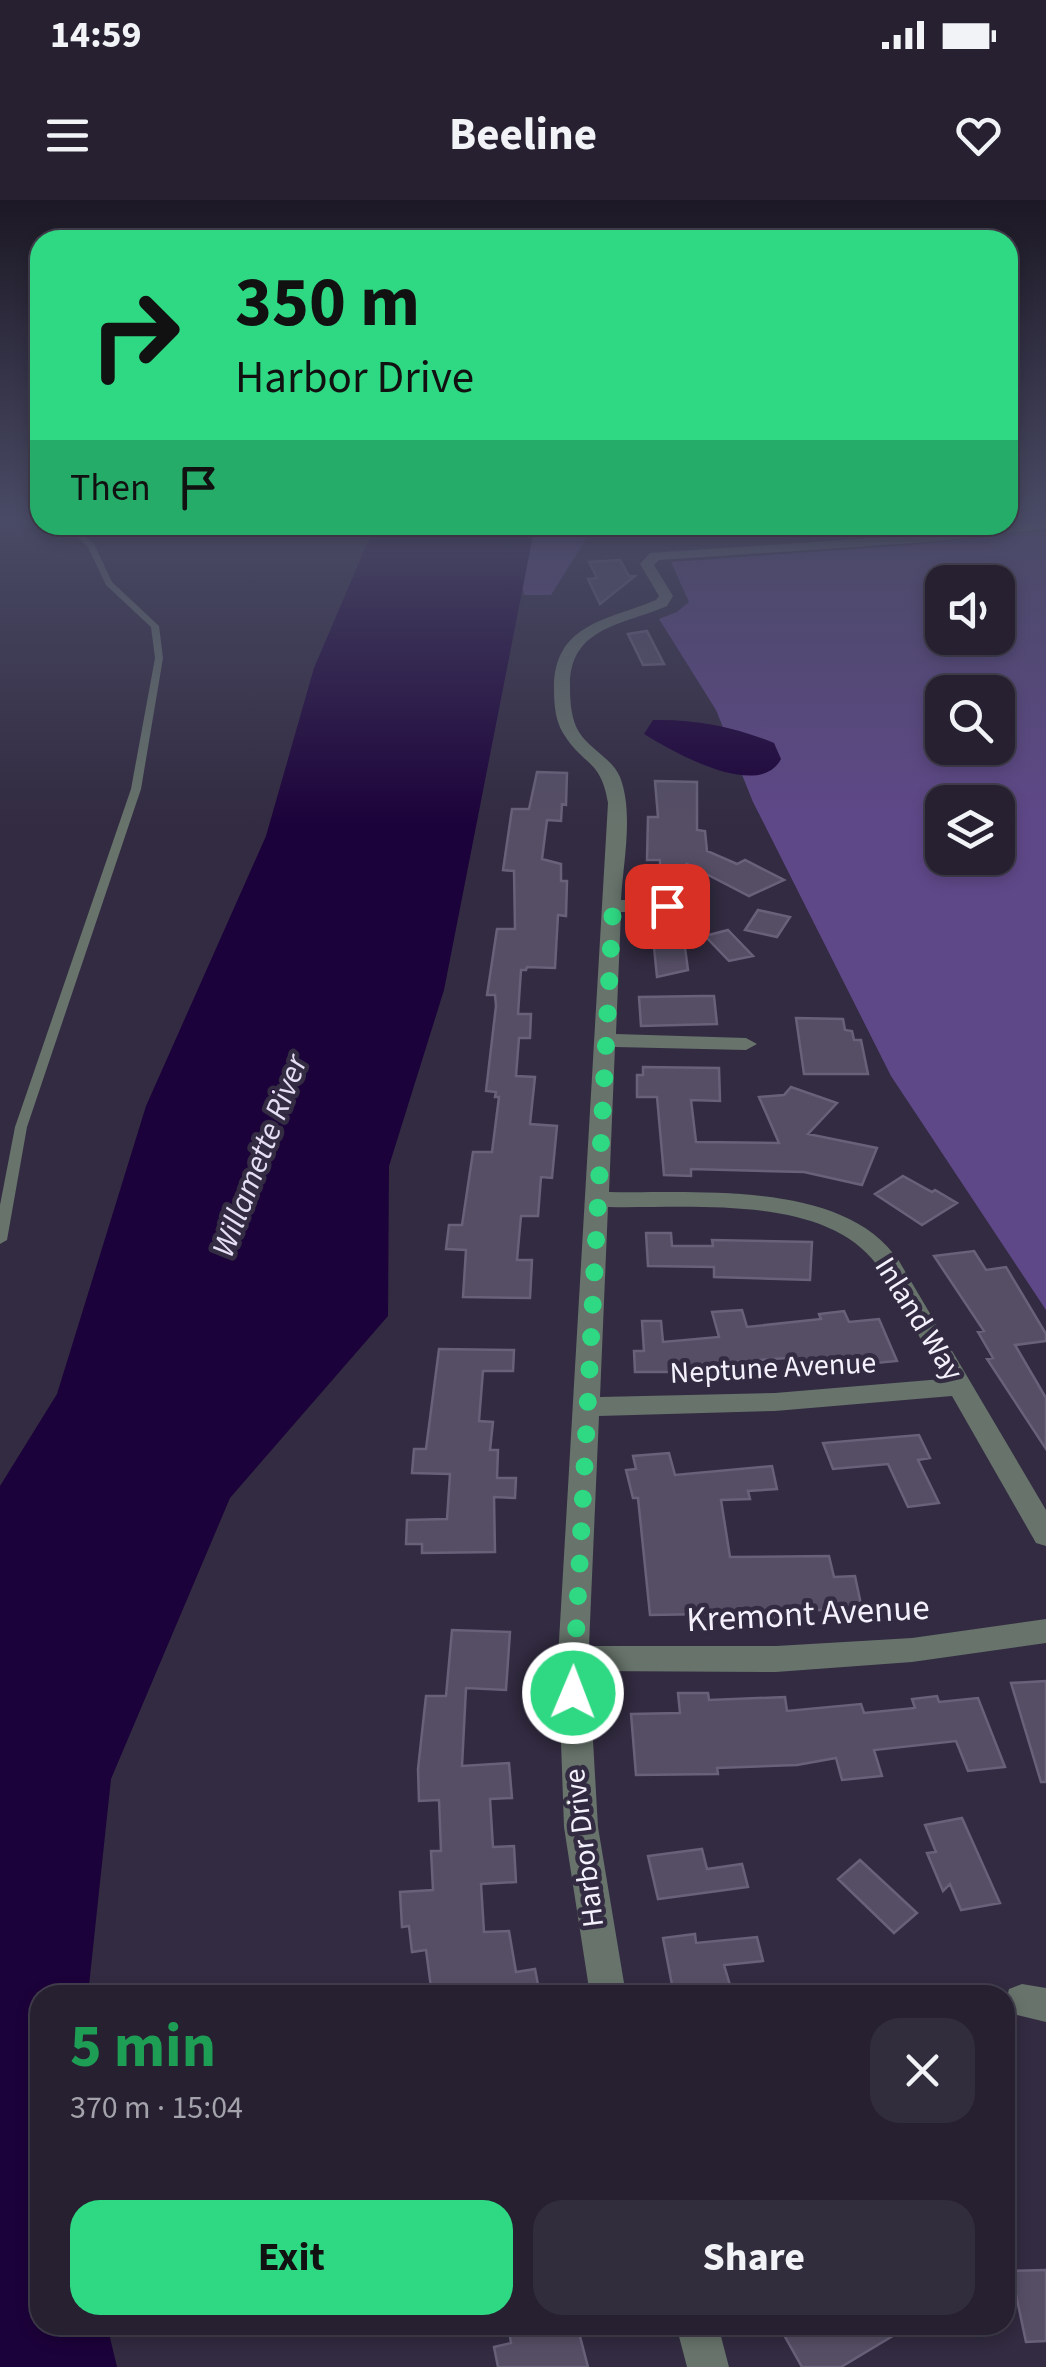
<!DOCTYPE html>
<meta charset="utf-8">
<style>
:root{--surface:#262031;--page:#322d3d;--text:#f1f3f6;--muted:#a4a3ab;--line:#423e4d;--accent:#2fd883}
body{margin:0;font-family:"Source Sans 3",sans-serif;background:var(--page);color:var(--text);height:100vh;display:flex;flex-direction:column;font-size:38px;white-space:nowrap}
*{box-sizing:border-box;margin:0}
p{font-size:32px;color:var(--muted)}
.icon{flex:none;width:55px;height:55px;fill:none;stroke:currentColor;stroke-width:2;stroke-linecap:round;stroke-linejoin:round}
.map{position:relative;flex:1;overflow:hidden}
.side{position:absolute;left:30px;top:1785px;width:985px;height:350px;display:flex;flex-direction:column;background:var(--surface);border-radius:30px;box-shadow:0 5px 15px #0003,0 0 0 2px var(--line)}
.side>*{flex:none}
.banner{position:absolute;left:30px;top:30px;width:988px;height:305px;border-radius:30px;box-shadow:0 5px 15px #0003,0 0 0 2px var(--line);background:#2fd883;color:#111;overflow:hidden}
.fabs{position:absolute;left:925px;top:365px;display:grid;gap:20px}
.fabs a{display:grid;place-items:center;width:90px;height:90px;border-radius:20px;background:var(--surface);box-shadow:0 5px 15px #0003,0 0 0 2px var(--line);font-size:50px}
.pin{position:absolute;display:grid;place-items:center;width:85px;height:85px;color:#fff;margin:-42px;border-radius:20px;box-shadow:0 5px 15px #0006}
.me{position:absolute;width:110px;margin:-55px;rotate:1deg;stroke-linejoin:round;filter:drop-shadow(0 0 8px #0008)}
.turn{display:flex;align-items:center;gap:35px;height:210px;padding:0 40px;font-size:45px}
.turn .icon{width:130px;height:130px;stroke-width:2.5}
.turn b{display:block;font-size:70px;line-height:85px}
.then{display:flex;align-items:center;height:95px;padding:0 40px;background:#0003;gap:20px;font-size:38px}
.round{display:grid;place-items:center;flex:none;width:105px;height:105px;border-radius:30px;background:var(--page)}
.summary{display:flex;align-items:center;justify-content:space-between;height:170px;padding:0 40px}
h1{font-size:60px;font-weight:700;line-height:75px;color:#1e9e55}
.action{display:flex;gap:20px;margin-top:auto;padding:20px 40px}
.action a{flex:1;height:115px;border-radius:30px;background:var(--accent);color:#111;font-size:40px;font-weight:700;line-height:115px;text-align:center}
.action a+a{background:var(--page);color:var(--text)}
.status{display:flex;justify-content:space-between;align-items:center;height:70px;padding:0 50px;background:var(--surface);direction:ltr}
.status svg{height:28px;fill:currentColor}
header{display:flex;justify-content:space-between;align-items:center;height:130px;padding:0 40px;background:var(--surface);font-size:45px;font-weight:700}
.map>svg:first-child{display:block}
.green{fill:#5f4888;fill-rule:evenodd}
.water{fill:#1c023a}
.building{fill:#554e65;stroke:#69617a;stroke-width:2.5}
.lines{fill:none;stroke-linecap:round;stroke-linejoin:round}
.lane{fill:#67736b;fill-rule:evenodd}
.street{fill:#67736b;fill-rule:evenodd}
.route{stroke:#2fd883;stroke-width:18;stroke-dasharray:0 32.4}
.labels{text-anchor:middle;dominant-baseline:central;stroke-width:9;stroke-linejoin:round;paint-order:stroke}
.street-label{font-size:30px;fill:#f4f1fd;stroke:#322b41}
.water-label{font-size:32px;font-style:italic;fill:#e5dff5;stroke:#322b41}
.near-street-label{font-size:35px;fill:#f4f1fd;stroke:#322b41}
</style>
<div class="status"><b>14:59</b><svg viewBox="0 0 49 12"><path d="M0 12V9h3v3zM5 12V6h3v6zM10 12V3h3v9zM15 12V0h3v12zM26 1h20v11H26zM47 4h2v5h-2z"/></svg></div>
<header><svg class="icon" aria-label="menu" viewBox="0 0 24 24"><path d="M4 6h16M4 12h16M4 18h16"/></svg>Beeline<svg class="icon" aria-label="heart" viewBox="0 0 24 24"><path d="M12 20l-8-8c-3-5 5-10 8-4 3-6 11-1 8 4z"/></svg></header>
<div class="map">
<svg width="1046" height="2167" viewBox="0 0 1046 2167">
<rect width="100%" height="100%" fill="#322b41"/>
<path class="green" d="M 535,325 L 595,325 L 551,395 L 524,395 L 521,382 Z
M 1046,330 L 1046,1110 L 891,876 L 753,602 L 716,510 L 659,419 L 677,412 L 689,402 L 671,362 L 912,345 ZM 942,382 L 998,382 L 998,438 L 942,438 ZM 942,492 L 998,492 L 998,548 L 942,548 ZM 942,602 L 998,602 L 998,658 L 942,658 Z"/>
<path class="water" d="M 375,325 L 535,325 L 444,790 L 389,966 L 388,1116 L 230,1298 L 111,1579 L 88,1795 L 40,1795 L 40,2125 L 107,2125 L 117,2167 L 0,2167 L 0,1286 L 57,1194 L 146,906 L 266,636 L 314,468 Z
M 653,520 C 695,519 735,527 774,543 L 781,559 C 759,601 673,552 644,534 Z"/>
<path class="building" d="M 620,360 L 629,376 L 635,376 L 600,404 L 588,379 L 597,378 L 589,362 Z
M 647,431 L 664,464 L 643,465 L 628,434 Z
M 537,572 L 567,573 L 566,605 L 562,604 L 561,621 L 547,620 L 542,659 L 561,664 L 561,681 L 567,681 L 566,716 L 558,715 L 555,768 L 527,767 L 526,770 L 521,770 L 518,814 L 531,814 L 530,838 L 519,838 L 516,876 L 535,877 L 530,924 L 557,926 L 552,978 L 541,977 L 538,1016 L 521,1016 L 517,1060 L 532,1060 L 530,1098 L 463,1097 L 466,1050 L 446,1049 L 449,1025 L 462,1025 L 473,952 L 492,952 L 499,897 L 495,897 L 496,892 L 486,891 L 496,806 L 495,795 L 487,795 L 497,729 L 515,729 L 514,671 L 503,670 L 512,609 L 529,609 Z
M 655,581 L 697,582 L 697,630 L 705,631 L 707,651 L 737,664 L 745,660 L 784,680 L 749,696 L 687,664 L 688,683 L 660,682 L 660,660 L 647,660 L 648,617 L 658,617 Z
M 758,710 L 790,717 L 777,737 L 745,730 Z
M 728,730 L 753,756 L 729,761 L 705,736 Z
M 684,740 L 688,770 L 657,777 L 654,747 Z
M 703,796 L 714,796 L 717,824 L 641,826 L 639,797 Z
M 796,818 L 843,819 L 845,830 L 852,831 L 854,840 L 861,840 L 868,874 L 804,874 Z
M 643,867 L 719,868 L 720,901 L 691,900 L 696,942 L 779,943 L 759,897 L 784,895 L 791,887 L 837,903 L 808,934 L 877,948 L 862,985 L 804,972 L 691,969 L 691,976 L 664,975 L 657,897 L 637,897 L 637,875 L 643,875 Z
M 903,976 L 932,992 L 935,990 L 957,1003 L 922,1025 L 875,994 Z
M 646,1033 L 671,1033 L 672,1046 L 713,1046 L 712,1040 L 812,1042 L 810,1080 L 714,1077 L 714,1067 L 648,1066 Z
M 974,1051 L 986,1070 L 1006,1067 L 1046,1134 L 1046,1141 L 1015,1145 L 1046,1198 L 1046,1249 L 987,1159 L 993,1158 L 978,1132 L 984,1131 L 934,1056 Z
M 742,1110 L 747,1127 L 821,1119 L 819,1114 L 844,1111 L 849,1122 L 879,1119 L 897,1161 L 866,1164 L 864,1158 L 791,1166 L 787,1158 L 692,1165 L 693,1172 L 635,1172 L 634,1151 L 644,1151 L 642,1121 L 661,1121 L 663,1142 L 719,1137 L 712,1112 Z
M 439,1149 L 514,1150 L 513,1171 L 483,1171 L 479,1221 L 493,1222 L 490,1250 L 498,1250 L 497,1278 L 516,1278 L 515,1298 L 494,1297 L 495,1352 L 422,1353 L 422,1344 L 406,1344 L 407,1320 L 447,1319 L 450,1274 L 412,1273 L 414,1249 L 426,1249 Z
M 919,1235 L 930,1258 L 918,1260 L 939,1303 L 908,1307 L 888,1264 L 833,1269 L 823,1243 Z
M 669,1253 L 675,1275 L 772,1266 L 777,1289 L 748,1291 L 750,1299 L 721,1300 L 730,1357 L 829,1356 L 834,1377 L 855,1376 L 862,1409 L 780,1411 L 781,1417 L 709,1420 L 709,1414 L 650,1415 L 638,1298 L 633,1298 L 626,1270 L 636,1269 L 633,1256 Z
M 452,1430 L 510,1432 L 506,1490 L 466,1488 L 462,1566 L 509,1563 L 512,1598 L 490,1599 L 493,1647 L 514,1646 L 516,1682 L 481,1684 L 484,1732 L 509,1731 L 516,1772 L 535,1769 L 540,1795 L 432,1795 L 426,1750 L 412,1752 L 409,1726 L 402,1727 L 400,1692 L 433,1690 L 431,1651 L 441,1651 L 439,1600 L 419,1601 L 418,1569 L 426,1496 L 446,1496 Z
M 1046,1481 L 1046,1582 L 1041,1582 L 1011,1483 Z
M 678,1493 L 708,1493 L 709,1500 L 785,1497 L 787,1511 L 861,1504 L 864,1513 L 915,1508 L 912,1499 L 937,1496 L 939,1502 L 978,1498 L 1005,1567 L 968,1571 L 956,1541 L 874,1550 L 882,1576 L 842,1580 L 836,1558 L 797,1565 L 717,1568 L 718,1574 L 636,1575 L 631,1514 L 680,1513 Z
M 962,1618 L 1000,1703 L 961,1710 L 950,1684 L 943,1691 L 927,1653 L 936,1652 L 925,1625 Z
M 702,1649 L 707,1669 L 742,1664 L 748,1687 L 658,1699 L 648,1656 Z
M 860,1660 L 917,1713 L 894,1733 L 838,1679 Z
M 695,1734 L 696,1743 L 757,1737 L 763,1761 L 724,1765 L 733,1795 L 674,1795 L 663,1738 Z
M 1046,2070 L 1046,2141 L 1026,2142 L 1011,2071 Z
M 508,2125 L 577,2125 L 588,2167 L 498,2167 L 494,2147 L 511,2143 Z
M 802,2125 L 911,2125 L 841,2167 L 802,2167 L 784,2135 Z"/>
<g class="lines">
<path class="lane" d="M 64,325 L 72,325 L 94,344 L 112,382 L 159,426 L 163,458 L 141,589 L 27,927 L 7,1040 L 0,1044 L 0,1005 L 15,927 L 131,589 L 155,458 L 151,427 L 106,385 L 88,347 Z"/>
<path class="street" d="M 1046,321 L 1046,329 L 930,342 L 659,360 L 654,365 L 673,396 L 667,406 C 623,425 569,427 570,487 C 570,501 571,519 579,532 C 590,550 611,557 620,577 C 634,613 623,663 621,700 L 694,701 L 704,707 L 694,713 L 621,712 L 616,834 L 746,838 L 757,844 L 746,850 L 615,847 L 609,992 C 696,994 844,979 899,1061 L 1046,1310 L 1046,1346 L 1036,1343 L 952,1196 L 775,1211 L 599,1216 L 589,1446 L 776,1446 L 912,1438 L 1046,1419 L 1046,1443 L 912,1462 L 776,1472 L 589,1471 L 598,1627 L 626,1795 L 590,1795 L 564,1627 L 558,1458 L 608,603 C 601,559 583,566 563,533 C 555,520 554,503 554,488 C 554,423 609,420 656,400 L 659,396 L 640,364 L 650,353 L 930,334 ZM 608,1007 C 688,1009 824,993 877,1065 C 902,1099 921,1142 942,1179 L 775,1193 L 600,1197 Z
M 1022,1784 L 1046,1788 L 1046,1822 L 1009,1813 L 1005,1804 L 1009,1789 Z
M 676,2125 L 718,2125 L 729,2167 L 687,2167 Z"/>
</g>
<linearGradient id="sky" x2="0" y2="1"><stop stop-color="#1c1824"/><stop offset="0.51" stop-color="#494a65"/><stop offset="1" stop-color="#494a65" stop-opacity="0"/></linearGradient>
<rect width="1046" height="624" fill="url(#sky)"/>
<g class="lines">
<path class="route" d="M 573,1493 L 613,706 L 667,706"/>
</g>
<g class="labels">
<g class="street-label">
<text transform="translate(919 1119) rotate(58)">Inland Way</text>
<text transform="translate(773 1168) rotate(-3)">Neptune Avenue</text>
<text transform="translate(584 1648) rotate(-97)">Harbor Drive</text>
</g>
<g class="water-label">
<text transform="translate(260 956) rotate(-69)">Willamette River</text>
</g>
<g class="near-street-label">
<text transform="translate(808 1414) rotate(-3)">Kremont Avenue</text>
</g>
</g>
</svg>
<div class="fabs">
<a><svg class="icon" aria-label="sound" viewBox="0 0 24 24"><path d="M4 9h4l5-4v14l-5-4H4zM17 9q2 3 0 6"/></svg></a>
<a><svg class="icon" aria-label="search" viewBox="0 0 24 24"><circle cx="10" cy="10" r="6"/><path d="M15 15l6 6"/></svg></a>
<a><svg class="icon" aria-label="layers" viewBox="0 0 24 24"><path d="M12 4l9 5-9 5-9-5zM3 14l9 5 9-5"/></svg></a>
</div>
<div class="pin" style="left:667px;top:706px;background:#d93025"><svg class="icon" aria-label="arrive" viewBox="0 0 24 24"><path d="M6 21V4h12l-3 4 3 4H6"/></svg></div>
<svg class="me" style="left:573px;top:1493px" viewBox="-20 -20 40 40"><circle r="17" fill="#2fd883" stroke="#fff" stroke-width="3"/><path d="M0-11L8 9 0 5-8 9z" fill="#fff"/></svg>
<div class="banner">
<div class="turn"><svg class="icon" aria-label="right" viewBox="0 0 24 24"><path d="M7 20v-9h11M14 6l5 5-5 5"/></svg><div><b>350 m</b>Harbor Drive</div></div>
<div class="then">Then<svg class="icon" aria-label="arrive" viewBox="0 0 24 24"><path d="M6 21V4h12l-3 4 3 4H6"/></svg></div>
</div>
<section class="side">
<div class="summary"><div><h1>5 min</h1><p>370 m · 15:04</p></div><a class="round"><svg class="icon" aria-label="close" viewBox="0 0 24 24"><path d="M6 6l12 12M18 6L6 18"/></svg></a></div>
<div class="action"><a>Exit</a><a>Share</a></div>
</section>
</div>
